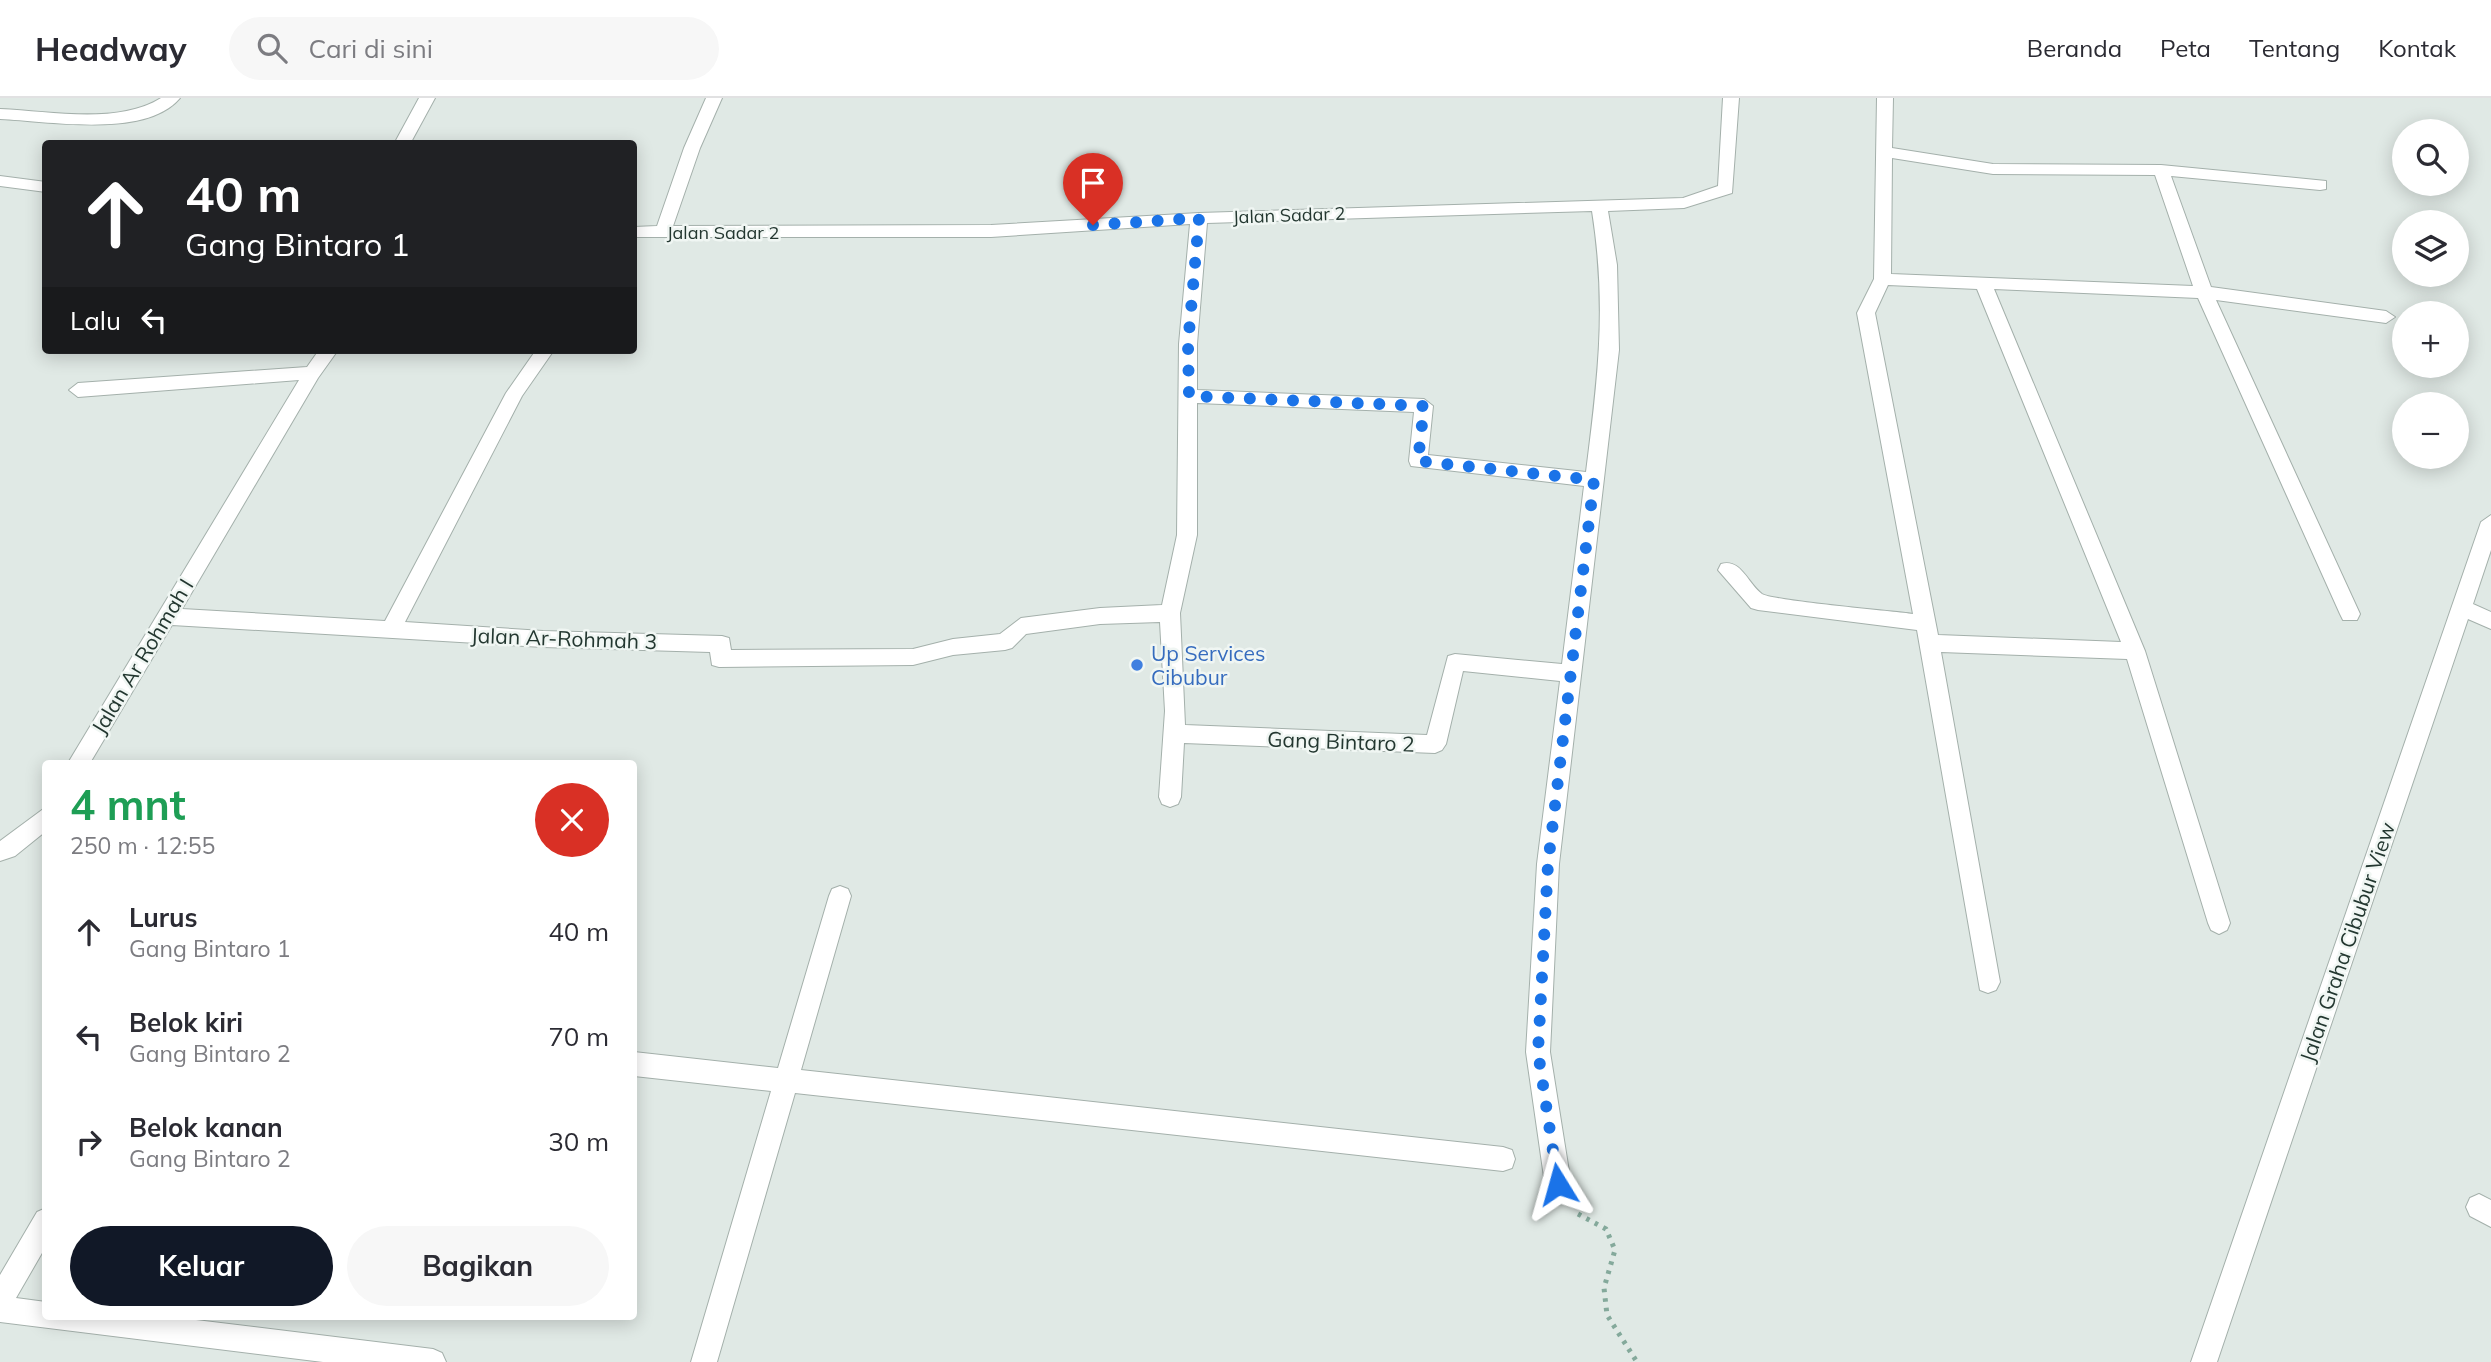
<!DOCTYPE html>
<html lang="id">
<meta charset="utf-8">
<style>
:root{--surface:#fff;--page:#f7f7f7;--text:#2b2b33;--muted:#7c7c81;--line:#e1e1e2;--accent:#111827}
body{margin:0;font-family:Mulish,sans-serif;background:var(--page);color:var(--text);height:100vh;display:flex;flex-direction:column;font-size:26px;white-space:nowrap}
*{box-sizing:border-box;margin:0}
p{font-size:23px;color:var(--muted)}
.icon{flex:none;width:38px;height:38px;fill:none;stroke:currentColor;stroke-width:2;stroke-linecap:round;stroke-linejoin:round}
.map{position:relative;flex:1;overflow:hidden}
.drawer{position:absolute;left:42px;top:662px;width:595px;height:560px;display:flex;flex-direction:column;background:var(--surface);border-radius:7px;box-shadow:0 4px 18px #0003}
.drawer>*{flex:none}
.top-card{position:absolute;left:42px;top:42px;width:595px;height:214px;border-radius:7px;box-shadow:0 4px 18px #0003;background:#202124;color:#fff;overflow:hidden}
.fabs{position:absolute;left:2392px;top:21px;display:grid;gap:14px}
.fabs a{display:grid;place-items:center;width:77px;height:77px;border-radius:50%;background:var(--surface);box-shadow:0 4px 18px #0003;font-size:35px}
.pin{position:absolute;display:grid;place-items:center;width:60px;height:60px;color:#fff;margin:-72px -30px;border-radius:50% 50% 50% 0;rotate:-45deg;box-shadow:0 0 7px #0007}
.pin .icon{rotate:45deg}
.me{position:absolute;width:77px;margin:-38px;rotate:352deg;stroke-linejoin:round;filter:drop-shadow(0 0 5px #0008)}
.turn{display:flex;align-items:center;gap:24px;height:147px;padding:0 28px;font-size:32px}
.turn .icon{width:91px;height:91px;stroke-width:2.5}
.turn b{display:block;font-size:49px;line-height:60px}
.then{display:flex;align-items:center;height:66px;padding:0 28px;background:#0003;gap:14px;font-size:26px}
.round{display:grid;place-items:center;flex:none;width:74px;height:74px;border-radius:37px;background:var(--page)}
.summary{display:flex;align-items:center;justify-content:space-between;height:119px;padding:0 28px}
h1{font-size:42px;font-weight:700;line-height:52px;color:#1e9e55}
.primary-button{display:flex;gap:14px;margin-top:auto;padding:14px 28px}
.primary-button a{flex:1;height:80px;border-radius:42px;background:var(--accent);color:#fff;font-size:28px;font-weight:700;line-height:80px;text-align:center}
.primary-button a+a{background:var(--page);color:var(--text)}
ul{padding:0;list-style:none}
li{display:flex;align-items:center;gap:21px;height:105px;padding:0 28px}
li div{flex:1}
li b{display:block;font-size:26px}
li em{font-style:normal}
header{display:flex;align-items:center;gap:42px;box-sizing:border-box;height:98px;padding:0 35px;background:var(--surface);border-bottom:2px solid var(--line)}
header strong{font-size:33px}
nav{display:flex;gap:38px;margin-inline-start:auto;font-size:24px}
.search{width:490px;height:63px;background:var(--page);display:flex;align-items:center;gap:18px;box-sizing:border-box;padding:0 24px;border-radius:38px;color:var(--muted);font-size:26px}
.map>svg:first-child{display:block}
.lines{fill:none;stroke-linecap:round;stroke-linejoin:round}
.minor-casing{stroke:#a4b0ab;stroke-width:2}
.path{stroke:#84a99b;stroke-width:5;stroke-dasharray:3.5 6;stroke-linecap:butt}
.minor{fill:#fff;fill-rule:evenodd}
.route{stroke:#1a73e8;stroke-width:12;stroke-dasharray:0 21.6}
.shop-dot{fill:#3f7fe0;stroke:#f0f6f3;stroke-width:2.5}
.labels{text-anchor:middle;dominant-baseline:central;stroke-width:5;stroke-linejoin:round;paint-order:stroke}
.far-street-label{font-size:18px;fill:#233730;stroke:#f0f6f3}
.street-label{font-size:21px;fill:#233730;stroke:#f0f6f3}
.shop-label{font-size:21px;fill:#366cbe;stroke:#f0f6f3;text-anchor:start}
</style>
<header>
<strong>Headway</strong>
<div class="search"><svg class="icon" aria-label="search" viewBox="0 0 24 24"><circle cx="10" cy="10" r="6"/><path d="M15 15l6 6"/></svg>Cari di sini</div>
<nav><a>Beranda</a><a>Peta</a><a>Tentang</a><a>Kontak</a></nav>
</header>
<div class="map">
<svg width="2491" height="1264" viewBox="0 0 2491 1264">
<rect width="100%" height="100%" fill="#e0e9e5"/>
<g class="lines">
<g class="minor-casing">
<path id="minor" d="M 161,0 L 180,0 C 146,41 48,23 0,21 L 0,11 C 50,13 118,27 161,0 Z
M 419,0 L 435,0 L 410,46 L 394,46 Z
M 706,0 L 722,0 L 700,50 L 673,128 L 991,127 L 1199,115 L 1683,100 L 1718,88 L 1723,0 L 1739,0 L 1732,95 L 1684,110 L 1608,113 L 1617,167 L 1619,252 L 1559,766 L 1550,954 L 1571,1086 L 1567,1095 L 1558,1099 L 1549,1095 L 1545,1086 L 1526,954 L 1537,766 L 1560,583 L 1463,573 L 1446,646 L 1442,652 L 1435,655 L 1184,645 L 1181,699 L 1178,706 L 1170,709 L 1162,706 L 1159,699 L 1165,613 L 1160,524 L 1100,526 L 1026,536 L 1012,550 L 1005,552 L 953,557 L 913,567 L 719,569 L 712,567 L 710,554 L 543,549 L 172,527 L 90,665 L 68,665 L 299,282 L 78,299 L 69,292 L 78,285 L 307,269 L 319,252 L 338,252 L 318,280 L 182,511 L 385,523 L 506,295 L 536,252 L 554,252 L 522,298 L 405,524 L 543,533 L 722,538 L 729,540 L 731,552 L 913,551 L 953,541 L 1000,536 L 1021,520 L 1100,510 L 1162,507 L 1177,437 L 1179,246 L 1190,126 L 991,139 L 634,139 L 634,129 L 657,128 L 684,50 ZM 1592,113 C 1607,208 1598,280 1586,374 L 1428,357 L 1433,308 L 1424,301 L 1197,292 L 1197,246 L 1207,125 ZM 1197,305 L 1414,314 L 1409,363 L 1411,368 L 1584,388 L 1562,566 L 1455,556 L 1448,558 L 1427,637 L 1185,627 L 1180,515 L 1197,437 Z
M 1877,0 L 1893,0 L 1892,50 L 1993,66 L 2161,67 L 2326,83 L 2326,91 L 2320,92 L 2171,78 L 2211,189 L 2386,213 L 2395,219 L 2386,225 L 2216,202 L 2360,516 L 2357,522 L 2343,522 L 2340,516 L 2198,200 L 1994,191 L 2145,553 L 2230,825 L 2227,832 L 2219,836 L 2211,832 L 2208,825 L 2127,561 L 1941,554 L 2000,884 L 1996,892 L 1988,895 L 1980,892 L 1917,532 L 1758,512 L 1751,510 L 1718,472 L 1721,466 C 1741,460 1748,486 1762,496 C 1774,503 1891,513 1913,516 L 1857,215 L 1874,181 ZM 1892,60 L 1993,76 L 2155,77 L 2193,188 L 1891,176 ZM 1888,187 L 1977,191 L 2121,544 L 1938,537 L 1875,215 Z
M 0,78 L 46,84 L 46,94 L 0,88 Z
M 2491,417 L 2491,452 L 2473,506 L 2491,514 L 2491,531 L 2468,521 L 2217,1264 L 2191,1264 L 2481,424 Z
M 46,709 L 46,733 L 15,758 L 0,763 L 0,743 Z
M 840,788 L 848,791 L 851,798 L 801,972 L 1503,1049 L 1512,1052 L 1515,1061 L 1512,1070 L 1503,1073 L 795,995 L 717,1264 L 691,1264 L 771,993 L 634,978 L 634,954 L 778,970 L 829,798 L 832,791 Z
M 2479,1096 L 2491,1102 L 2491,1129 L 2470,1118 L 2466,1109 L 2470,1100 Z
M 46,1110 L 46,1148 L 16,1200 L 46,1204 L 46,1218 L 163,1218 L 433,1251 L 442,1255 L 446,1264 L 323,1264 L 0,1224 L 0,1177 L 37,1114 Z"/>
</g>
<path class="path" d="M 1578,1116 L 1606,1131 L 1615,1152 L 1604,1190 L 1607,1217 L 1637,1264"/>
<use href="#minor" class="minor"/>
</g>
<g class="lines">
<path class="route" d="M 1093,127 L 1199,120 L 1188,246 L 1189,298 L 1424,308 L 1418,363 L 1594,382 L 1548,766 L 1538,954 L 1558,1086"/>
</g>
<circle class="shop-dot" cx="1137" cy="567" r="7"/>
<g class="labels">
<g class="far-street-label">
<text transform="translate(1289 117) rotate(-2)">Jalan Sadar 2</text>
<text x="723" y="134">Jalan Sadar 2</text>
</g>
<g class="street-label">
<text transform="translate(564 540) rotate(2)">Jalan Ar-Rohmah 3</text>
<text transform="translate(142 558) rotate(-59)">Jalan Ar Rohmah I</text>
<text transform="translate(1341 643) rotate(2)">Gang Bintaro 2</text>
<text transform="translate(2347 844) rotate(-71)">Jalan Graha Cibubur View</text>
</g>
<g class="shop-label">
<text x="1151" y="555">Up Services<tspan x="1151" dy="24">Cibubur</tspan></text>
</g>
</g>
</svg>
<div class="fabs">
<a><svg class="icon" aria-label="search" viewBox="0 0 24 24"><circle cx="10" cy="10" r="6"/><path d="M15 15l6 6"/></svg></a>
<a><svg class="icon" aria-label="layers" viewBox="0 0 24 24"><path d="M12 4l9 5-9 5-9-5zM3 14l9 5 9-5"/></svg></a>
<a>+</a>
<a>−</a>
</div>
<div class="pin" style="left:1093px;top:127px;background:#d93025"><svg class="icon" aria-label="arrive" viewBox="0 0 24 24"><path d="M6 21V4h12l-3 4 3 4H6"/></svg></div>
<svg class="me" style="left:1558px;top:1086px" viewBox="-20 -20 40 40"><path d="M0-17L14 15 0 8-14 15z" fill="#1a73e8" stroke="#fff" stroke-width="4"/></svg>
<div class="top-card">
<div class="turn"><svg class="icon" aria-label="ahead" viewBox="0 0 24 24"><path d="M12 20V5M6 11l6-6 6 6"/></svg><div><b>40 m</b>Gang Bintaro 1</div></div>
<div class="then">Lalu<svg class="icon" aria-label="left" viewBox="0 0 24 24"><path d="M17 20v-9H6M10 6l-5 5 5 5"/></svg></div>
</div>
<section class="drawer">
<div class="summary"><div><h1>4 mnt</h1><p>250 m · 12:55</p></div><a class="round" style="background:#d93025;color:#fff"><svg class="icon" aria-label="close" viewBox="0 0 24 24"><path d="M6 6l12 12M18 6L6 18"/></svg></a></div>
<ul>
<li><svg class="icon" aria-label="ahead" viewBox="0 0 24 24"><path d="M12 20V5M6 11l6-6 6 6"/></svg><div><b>Lurus</b><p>Gang Bintaro 1</p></div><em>40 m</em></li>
<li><svg class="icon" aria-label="left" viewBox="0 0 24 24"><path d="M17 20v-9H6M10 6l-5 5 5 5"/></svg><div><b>Belok kiri</b><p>Gang Bintaro 2</p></div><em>70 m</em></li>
<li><svg class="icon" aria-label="right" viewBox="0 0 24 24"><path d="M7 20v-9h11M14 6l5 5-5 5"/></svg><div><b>Belok kanan</b><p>Gang Bintaro 2</p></div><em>30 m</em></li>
</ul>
<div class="primary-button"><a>Keluar</a><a>Bagikan</a></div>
</section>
</div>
